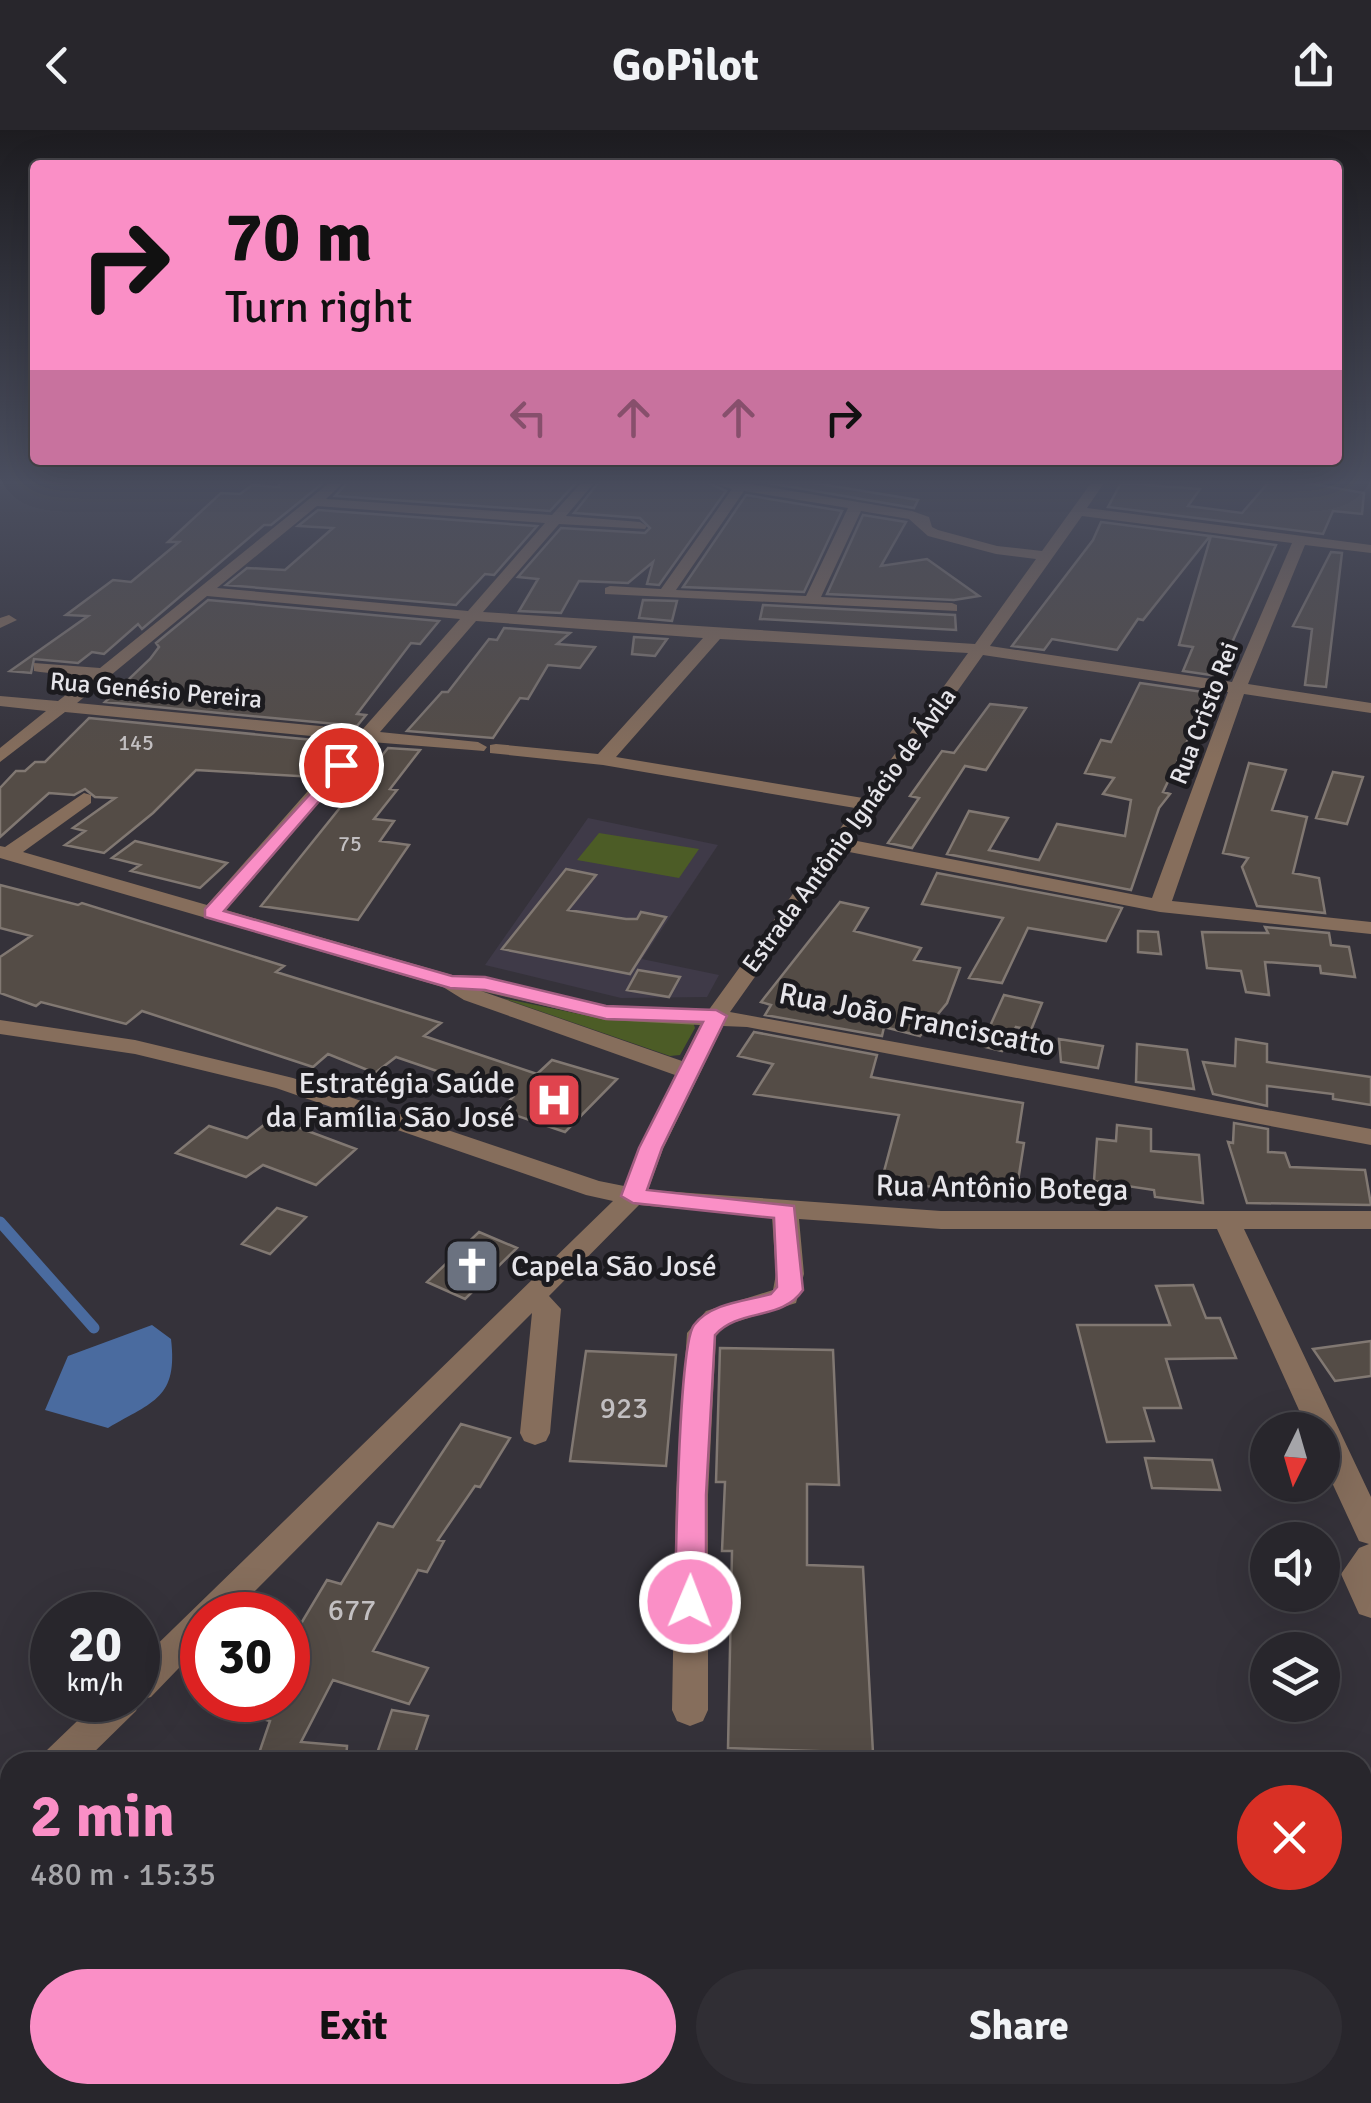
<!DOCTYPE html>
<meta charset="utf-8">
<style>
:root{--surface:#28262c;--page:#302e34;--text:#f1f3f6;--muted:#a5a5a9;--line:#444348;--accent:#fa8fc6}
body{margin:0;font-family:Signika,sans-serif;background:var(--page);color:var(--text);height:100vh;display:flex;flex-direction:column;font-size:38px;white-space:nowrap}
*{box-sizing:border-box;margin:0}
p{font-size:32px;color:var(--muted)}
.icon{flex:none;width:55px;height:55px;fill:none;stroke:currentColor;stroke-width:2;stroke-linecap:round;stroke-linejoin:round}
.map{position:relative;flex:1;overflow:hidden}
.drawer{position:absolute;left:0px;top:1622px;width:1372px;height:352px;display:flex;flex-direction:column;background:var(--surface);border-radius:30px 30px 0 0;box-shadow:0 10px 40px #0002,0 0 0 2px var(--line)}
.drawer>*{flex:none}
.guide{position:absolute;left:30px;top:30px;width:1312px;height:305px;border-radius:10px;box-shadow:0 10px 40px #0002,0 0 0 2px var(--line);background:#fa8fc6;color:#111;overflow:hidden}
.needle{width:65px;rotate:185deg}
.controls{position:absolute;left:1250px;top:1282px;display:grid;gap:20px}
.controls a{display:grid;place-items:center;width:90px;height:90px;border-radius:50%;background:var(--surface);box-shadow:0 10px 40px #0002,0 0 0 2px var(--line);font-size:50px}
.speed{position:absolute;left:30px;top:1462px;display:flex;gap:20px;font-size:50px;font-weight:700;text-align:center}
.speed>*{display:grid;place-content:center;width:130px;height:130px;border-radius:50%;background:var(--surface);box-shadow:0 10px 40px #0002,0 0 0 2px var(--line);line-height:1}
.speed small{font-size:25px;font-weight:400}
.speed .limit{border:15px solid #d22;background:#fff;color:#111}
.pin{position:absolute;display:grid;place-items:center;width:85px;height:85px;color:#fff;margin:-42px;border:5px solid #fff;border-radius:50%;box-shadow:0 2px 10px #0007}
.me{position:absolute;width:110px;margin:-55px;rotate:1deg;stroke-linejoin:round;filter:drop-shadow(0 0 8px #0008)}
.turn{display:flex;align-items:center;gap:35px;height:210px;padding:0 30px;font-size:45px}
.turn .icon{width:130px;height:130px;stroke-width:2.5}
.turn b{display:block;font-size:70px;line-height:85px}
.lanes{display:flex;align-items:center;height:95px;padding:0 30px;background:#0003;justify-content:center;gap:50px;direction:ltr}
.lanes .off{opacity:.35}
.round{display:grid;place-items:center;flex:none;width:105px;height:105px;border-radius:52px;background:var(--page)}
.head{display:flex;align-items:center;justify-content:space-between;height:170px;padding:0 30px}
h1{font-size:60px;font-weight:700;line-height:75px;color:var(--accent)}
.button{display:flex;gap:20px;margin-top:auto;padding:20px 30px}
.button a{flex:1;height:115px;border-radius:60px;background:var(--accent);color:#111;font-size:40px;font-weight:700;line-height:115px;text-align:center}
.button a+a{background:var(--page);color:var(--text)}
header{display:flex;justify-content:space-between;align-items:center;height:130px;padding:0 30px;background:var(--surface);font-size:45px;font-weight:700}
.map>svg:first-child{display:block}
.built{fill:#3f3a48}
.green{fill:#4c5c26}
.forest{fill:#5a6c2e}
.water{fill:#4a6b9f}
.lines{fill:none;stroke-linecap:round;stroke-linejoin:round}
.stream{stroke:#4a6b9f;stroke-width:11}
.building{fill:#544c46;stroke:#817872;stroke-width:2.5}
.minor{fill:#866e5c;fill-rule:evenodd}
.route{fill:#fa8fc6;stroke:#a25d81;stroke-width:2.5}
.labels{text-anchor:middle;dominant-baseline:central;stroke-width:10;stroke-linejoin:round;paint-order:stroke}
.far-number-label{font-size:22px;fill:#c2bfc1}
.far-street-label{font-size:25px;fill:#e6e5ea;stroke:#1c1b1f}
.street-label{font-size:30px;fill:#e6e5ea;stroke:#1c1b1f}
.poi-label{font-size:30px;fill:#e6e5ea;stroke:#1c1b1f;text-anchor:end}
.near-number-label{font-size:30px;fill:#c2bfc1}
</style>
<header><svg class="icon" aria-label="back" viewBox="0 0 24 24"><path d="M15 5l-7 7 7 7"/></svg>GoPilot<svg class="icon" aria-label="share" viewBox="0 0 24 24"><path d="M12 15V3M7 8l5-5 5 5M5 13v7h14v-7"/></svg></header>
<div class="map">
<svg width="1371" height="1973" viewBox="0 0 1371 1973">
<rect width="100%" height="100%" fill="#35323a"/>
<path class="built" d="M 588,688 L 718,715 L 642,829 L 719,845 L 707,867 L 621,868 L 485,835 Z"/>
<path class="green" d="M 599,703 L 699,719 L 679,748 L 577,730 Z
M 502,868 L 608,890 L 693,892 L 695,898 L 680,925 L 670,926 Z
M 0,1762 L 10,1763 L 10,1965 L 321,1965 L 319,1973 L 0,1973 Z"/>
<path class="forest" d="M 643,1965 L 849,1965 L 855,1973 L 642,1973 Z"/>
<path class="water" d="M 152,1195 L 171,1209 C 178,1268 154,1271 108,1298 L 45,1280 L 68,1226 Z"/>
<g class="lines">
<path class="stream" d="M 0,1092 L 94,1198"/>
</g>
<path class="building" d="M 279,353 L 323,353 L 271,395 L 264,395 L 142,499 L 138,494 L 104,524 L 92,522 L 78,533 L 34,529 L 31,543 L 10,541 L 88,486 L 66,485 L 113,450 L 131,452 L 179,412 L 168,412 L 221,363 L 240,364 L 252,355 L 279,357 Z
M 347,353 L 576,353 L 550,381 L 335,366 Z
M 598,353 L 709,353 L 726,361 L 659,455 L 647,454 L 653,432 L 628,453 L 579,451 L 561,483 L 519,481 L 538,449 L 518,447 L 561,398 L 645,403 L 650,398 L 640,388 L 574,383 Z
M 768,353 L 814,353 L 918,370 L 914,378 Z
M 1121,353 L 1200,359 L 1188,376 L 1242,383 L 1268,353 L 1307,353 L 1364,363 L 1362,384 L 1333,381 L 1323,404 L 1108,377 Z
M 746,365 L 842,381 L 804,462 L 683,457 Z
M 318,380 L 537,396 L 494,445 L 485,444 L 456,475 L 226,455 L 247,438 L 285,440 L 333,398 L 298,396 Z
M 863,385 L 906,392 L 881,436 L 927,429 L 979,466 L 954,470 L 827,464 Z
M 1101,392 L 1210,406 L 1143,490 L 1138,489 L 1117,520 L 1052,509 L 1044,520 L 1012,516 L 1093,410 Z
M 1211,406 L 1276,415 L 1217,546 L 1183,541 L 1193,517 L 1179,515 Z
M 1331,422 L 1342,423 L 1326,557 L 1305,555 L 1312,499 L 1293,496 Z
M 208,470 L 439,491 L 420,514 L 411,513 L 357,584 L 366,585 L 357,596 L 105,572 L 150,529 L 159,517 L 156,513 Z
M 643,470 L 677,471 L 672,491 L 639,488 Z
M 763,475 L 955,485 L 956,500 L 760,489 Z
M 504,498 L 570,503 L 557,514 L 595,517 L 580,538 L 548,535 L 528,569 L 520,568 L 493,608 L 407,601 L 442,562 L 448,562 L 489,509 L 497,510 Z
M 634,507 L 667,509 L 655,526 L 632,524 Z
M 1140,553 L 1210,563 L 1163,662 L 1170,664 L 1159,678 L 1131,760 L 947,724 L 969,681 L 1008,688 L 989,720 L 1039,730 L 1057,694 L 1125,706 L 1131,670 L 1103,664 L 1114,648 L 1085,643 L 1101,610 L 1111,612 Z
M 990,574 L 1026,578 L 986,640 L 965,636 L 912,718 L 888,713 L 919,668 L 910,666 L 942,621 L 954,623 Z
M 89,588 L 344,613 L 344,614 L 315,647 L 196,640 L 153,683 L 104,723 L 65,715 L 85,701 L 73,698 L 115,668 L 95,667 L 85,659 L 74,665 L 49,663 L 0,707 L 0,658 L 16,641 L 25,641 L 35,632 L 45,632 Z
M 388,618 L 420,620 L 390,659 L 397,660 L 374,689 L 394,691 L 380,711 L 409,715 L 358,790 L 261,776 Z
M 1249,633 L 1286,640 L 1272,680 L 1307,687 L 1293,743 L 1319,748 L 1325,783 L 1257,776 L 1242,737 L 1248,728 L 1223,723 Z
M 1333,642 L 1363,647 L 1347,694 L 1316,688 Z
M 135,711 L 227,733 L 200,758 L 131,741 L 140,735 L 112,728 Z
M 566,739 L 596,745 L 568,780 L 626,789 L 637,789 L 641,782 L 666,787 L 630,844 L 502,819 Z
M 937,743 L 1122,778 L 1106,811 L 1028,798 L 1002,853 L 969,848 L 1003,788 L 922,774 Z
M 0,755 L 78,775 L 82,773 L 284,836 L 276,842 L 441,893 L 424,906 L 537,944 L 552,930 L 617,949 L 565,1002 L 500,980 L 513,967 L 396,927 L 375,943 L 328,924 L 313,937 L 142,881 L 126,894 L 41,872 L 36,876 L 0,863 L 0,827 L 31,806 L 0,798 Z
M 840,772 L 868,778 L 854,801 L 921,818 L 914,830 L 960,838 L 947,873 L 920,906 L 884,897 L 882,906 L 765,885 L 771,875 L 761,872 Z
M 1265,797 L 1329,803 L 1331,815 L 1349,817 L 1355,847 L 1321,843 L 1320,836 L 1265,832 L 1269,865 L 1246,862 L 1241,841 L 1207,838 L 1202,802 L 1268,803 Z
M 1138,801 L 1158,802 L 1161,824 L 1138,822 Z
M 638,840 L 680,847 L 669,867 L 627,860 Z
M 1004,865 L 1042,873 L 1031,900 L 1016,897 L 1002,921 L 981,916 Z
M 754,902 L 877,925 L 871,947 L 1023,973 L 1017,1012 L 1024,1013 L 1015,1070 L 882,1049 L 899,985 L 754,964 L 773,934 L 738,926 Z
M 1059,909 L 1103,916 L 1098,938 L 1061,932 Z
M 1236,909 L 1267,914 L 1267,932 L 1371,947 L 1371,975 L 1333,969 L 1333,964 L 1267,956 L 1267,976 L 1213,964 L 1203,932 L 1235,936 Z
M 1137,914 L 1187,920 L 1194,959 L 1136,952 Z
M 273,988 L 356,1019 L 316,1055 L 263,1035 L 246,1047 L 176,1023 L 209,996 L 247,1008 Z
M 1234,993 L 1268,999 L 1268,1022 L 1285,1023 L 1290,1037 L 1365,1040 L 1371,1075 L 1247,1073 L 1228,1012 L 1233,1013 Z
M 1117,995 L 1151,999 L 1151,1021 L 1199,1025 L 1203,1073 L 1155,1067 L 1154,1060 L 1094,1051 L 1097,1009 L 1116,1011 Z
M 277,1078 L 306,1087 L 270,1124 L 242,1114 Z
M 479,1102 L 517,1118 L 465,1169 L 427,1152 Z
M 1193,1155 L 1206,1188 L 1220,1188 L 1236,1228 L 1166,1229 L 1181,1278 L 1144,1278 L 1154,1311 L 1107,1312 L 1077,1195 L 1170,1195 L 1156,1156 Z
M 1371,1211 L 1371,1246 L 1335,1251 L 1313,1219 Z
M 720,1218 L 833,1220 L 839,1355 L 807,1354 L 807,1435 L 863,1437 L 873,1623 L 728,1618 L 732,1421 L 722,1421 L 725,1352 L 716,1352 Z
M 586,1221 L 676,1225 L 666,1336 L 570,1331 Z
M 461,1294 L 510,1308 L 480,1357 L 475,1356 L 438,1410 L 444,1411 L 427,1442 L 418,1440 L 373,1521 L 428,1538 L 409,1574 L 333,1550 L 301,1612 L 347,1616 L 346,1632 L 256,1632 L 270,1591 L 219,1577 L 220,1570 L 288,1570 L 288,1500 L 296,1502 L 327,1450 L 341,1454 L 378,1393 L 393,1397 Z
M 1145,1328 L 1212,1330 L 1220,1360 L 1152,1358 Z
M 392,1580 L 428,1586 L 412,1632 L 374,1632 Z"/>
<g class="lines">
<path class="minor" d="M 329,353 L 343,353 L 326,369 L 552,385 L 581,353 L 594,353 L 566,386 L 640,392 L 647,396 L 645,399 L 559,394 L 483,482 L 975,514 L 1036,429 L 996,424 L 928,406 L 909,389 L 861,381 L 821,467 L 952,473 L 957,475 L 957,481 L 605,464 L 605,458 L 610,456 L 661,459 L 732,359 L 713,353 L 744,353 L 912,381 L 929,387 L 932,397 L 938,400 L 997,416 L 1042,421 L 1091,353 L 1104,353 L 1087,378 L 1371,415 L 1371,423 L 1305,415 L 1248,554 L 1371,573 L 1371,583 L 1244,564 L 1172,771 L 1371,792 L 1371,804 L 1160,782 L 844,721 L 730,882 L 1371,999 L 1371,1015 L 747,897 L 723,896 L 663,1019 L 648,1060 L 941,1081 L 1371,1081 L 1371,1099 L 1244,1099 L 1371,1367 L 1371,1488 L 1359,1484 L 1341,1444 L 1359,1418 L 1369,1414 L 1359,1411 L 1322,1331 L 1322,1300 L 1308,1300 L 1217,1099 L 941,1099 L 799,1089 L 804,1144 L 796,1173 L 726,1195 L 716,1206 L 708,1365 L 708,1580 L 703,1591 L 690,1596 L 677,1591 L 672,1580 L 676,1365 L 687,1203 L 706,1181 L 773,1160 L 776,1144 L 772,1087 L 639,1075 L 549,1166 L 561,1179 L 550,1303 L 546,1311 L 535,1315 L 524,1311 L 520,1303 L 532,1183 L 231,1485 L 202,1485 L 202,1514 L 151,1567 L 141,1570 L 136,1581 L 84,1632 L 42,1632 L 47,1620 L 99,1570 L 138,1570 L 138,1533 L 613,1071 L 586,1065 L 276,958 L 135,924 L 0,904 L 0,890 L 135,910 L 293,948 L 599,1051 L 624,1056 L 675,945 L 464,870 L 443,857 L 0,728 L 0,716 L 5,717 L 84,663 L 91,665 L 91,673 L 23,722 L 207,775 L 353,610 L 65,582 L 0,632 L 0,618 L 46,581 L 0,576 L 0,566 L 58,571 L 89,547 L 40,542 L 34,541 L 34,533 L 100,538 ZM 744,361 L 848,378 L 806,466 L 676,460 ZM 317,376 L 545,393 L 468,481 L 217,458 ZM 1082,386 L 1292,413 L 1232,552 L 990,516 ZM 207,466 L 460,489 L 362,600 L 77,573 ZM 476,491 L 703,508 L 598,624 L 496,614 L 490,615 L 490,623 L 603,635 L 855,678 L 708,881 L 606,876 L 485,847 L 452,845 L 226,780 L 371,612 L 484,621 L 487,617 L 478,612 L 380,602 ZM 720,509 L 968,523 L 863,668 L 616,627 ZM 983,525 L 1228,562 L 1152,768 L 852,710 ZM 481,861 L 606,890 L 700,895 L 682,931 Z
M 9,485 L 17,490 L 0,498 L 0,488 Z
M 10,1656 L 10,1690 L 0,1692 L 0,1658 Z"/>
</g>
<linearGradient id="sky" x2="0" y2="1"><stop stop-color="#1d1c20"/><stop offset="0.56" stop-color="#4b4f60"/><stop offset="1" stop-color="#4b4f60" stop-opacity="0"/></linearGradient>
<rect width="1371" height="629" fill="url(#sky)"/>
<path class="route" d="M 341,630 L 350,635 L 347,639 L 224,781 L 452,846 L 485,847 L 606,876 L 716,880 L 727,886 L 662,1018 L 647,1060 L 794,1076 L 803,1160 C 782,1191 739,1178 715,1205 L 706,1365 L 706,1472 L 701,1482 L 690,1485 L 680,1482 L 675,1472 C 676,1433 678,1216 694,1195 C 711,1173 745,1171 771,1164 L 777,1157 L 774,1088 L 633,1073 L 621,1066 L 639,1018 L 703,892 L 606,889 L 485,860 L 450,858 L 205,787 L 205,779 Z"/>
<defs>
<g id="hospital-square" transform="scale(2.875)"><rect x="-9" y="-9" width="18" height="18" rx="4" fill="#e0444e" stroke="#1c1b1f"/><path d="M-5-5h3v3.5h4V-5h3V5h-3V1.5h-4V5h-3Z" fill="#fff"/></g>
<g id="church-square" transform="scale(2.875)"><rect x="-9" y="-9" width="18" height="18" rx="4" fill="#6b7280" stroke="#1c1b1f"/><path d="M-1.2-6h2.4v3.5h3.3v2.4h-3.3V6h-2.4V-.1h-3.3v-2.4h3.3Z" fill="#fff"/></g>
</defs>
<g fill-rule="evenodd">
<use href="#hospital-square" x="554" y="970"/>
<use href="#church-square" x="472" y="1136"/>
</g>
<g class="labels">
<g class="far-number-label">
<text x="136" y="612">145</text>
<text x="350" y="713">75</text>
</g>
<g class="far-street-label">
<text transform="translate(156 560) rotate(5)">Rua Genésio Pereira</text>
<text transform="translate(1204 583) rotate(-69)">Rua Cristo Rei</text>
<text transform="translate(849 700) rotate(-54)">Estrada Antônio Ignácio de Ávila</text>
</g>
<g class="street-label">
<text transform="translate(917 890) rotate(11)">Rua João Franciscatto</text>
<text transform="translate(1002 1058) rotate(1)">Rua Antônio Botega</text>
</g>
<g class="poi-label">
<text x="515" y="953">Estratégia Saúde<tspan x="515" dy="34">da Família São José</tspan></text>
<text x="511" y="1136" text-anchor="start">Capela São José</text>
</g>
<g class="near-number-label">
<text x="624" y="1278">923</text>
<text x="352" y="1480">677</text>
</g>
</g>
</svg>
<div class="controls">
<a><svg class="needle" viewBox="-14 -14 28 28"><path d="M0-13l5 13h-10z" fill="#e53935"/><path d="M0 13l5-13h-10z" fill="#a5a5a9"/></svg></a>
<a><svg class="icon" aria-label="sound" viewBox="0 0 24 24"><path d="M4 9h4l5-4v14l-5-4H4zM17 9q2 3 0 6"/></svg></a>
<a><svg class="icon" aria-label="layers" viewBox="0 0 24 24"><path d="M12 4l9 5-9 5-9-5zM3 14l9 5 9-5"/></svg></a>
</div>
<div class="speed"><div>20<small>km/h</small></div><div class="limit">30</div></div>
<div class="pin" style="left:341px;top:635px;background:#d93025"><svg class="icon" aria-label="arrive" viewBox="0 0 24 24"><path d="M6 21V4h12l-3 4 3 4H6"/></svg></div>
<svg class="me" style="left:690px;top:1472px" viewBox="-20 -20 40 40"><circle r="17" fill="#fa8fc6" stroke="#fff" stroke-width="3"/><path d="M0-11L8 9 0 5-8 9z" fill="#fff"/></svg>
<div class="guide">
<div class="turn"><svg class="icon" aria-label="right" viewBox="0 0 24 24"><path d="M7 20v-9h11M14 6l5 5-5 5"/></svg><div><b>70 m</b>Turn right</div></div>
<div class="lanes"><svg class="icon off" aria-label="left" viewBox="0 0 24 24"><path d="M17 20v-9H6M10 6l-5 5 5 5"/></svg><svg class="icon off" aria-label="ahead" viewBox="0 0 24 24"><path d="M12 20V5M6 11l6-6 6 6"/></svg><svg class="icon off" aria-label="ahead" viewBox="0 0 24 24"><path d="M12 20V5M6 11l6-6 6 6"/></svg><svg class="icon" aria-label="right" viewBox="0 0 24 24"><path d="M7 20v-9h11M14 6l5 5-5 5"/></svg></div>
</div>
<section class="drawer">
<div class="head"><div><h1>2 min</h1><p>480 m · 15:35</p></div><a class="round" style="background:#d93025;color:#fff"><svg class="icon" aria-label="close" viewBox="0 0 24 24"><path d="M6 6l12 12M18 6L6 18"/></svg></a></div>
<div class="button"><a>Exit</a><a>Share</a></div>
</section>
</div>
